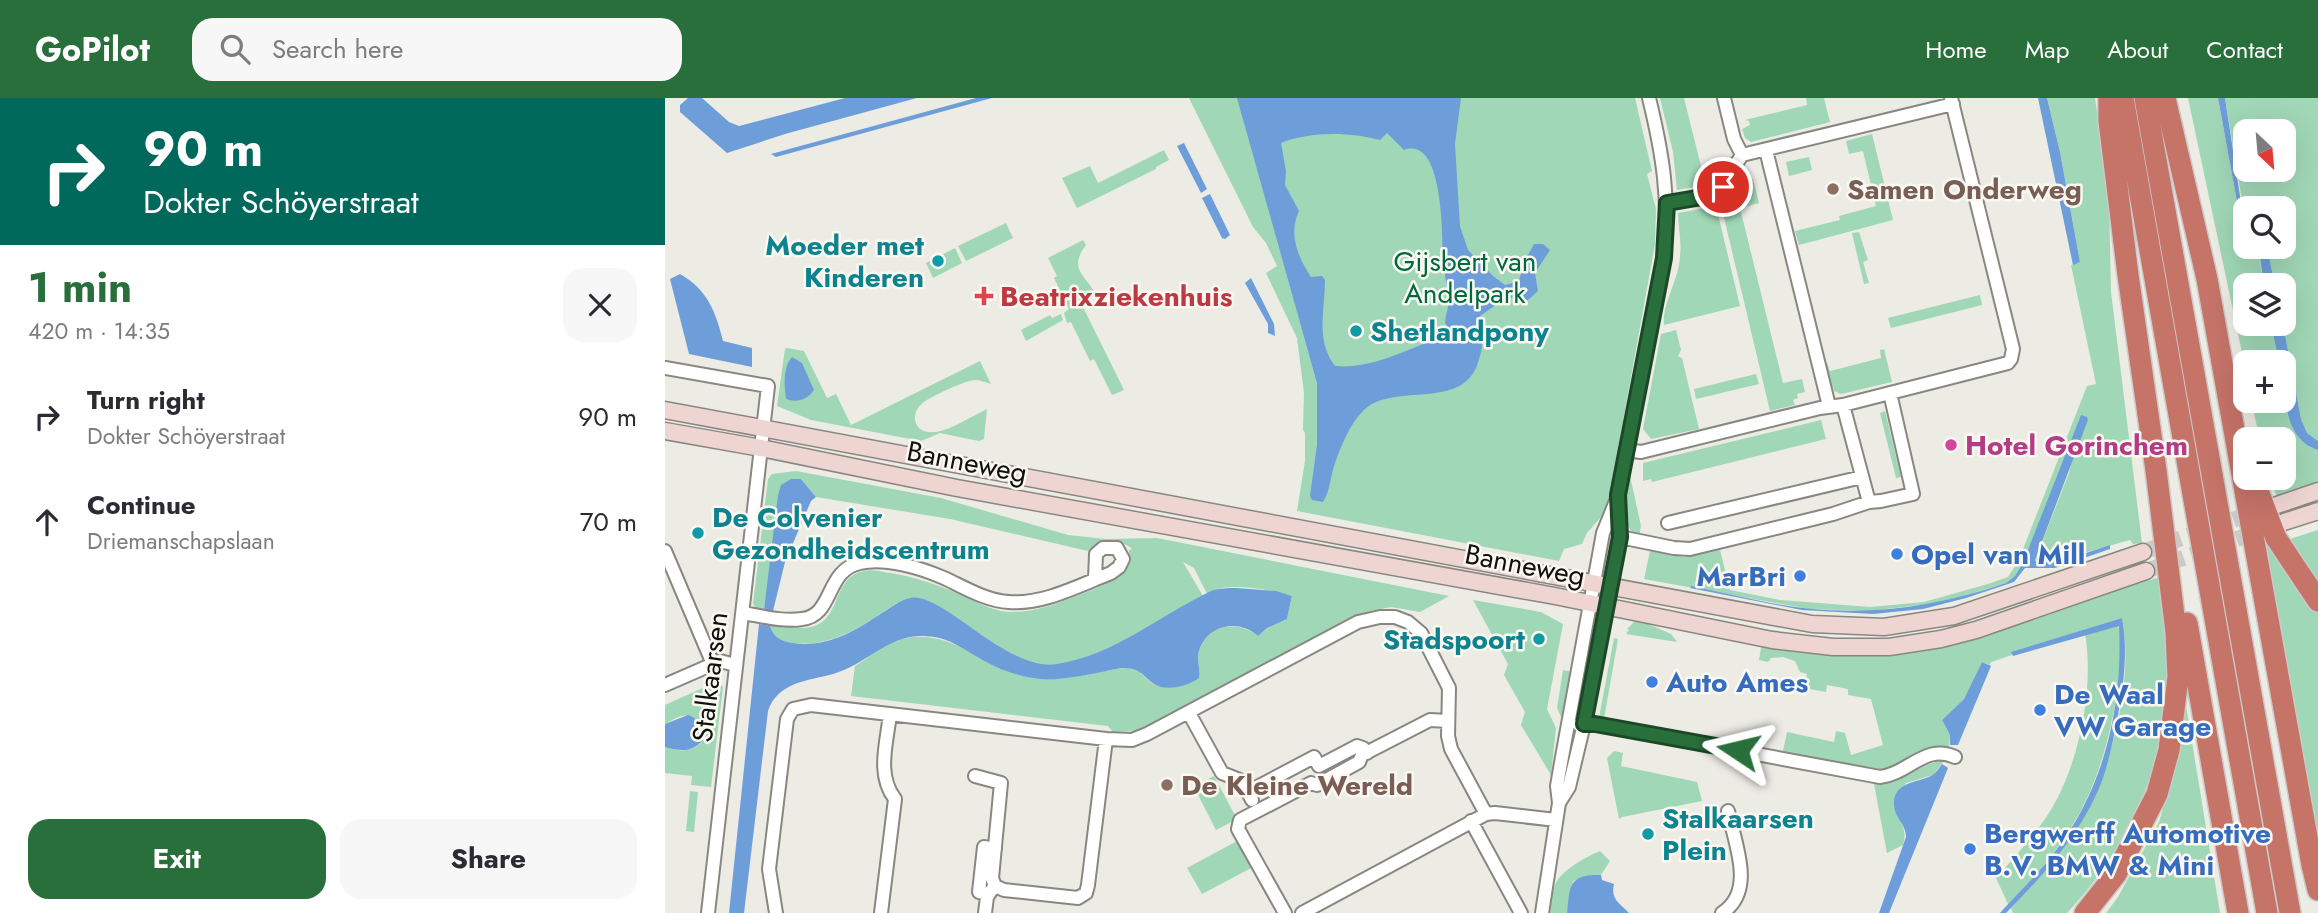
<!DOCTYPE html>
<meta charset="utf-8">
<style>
:root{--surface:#fff;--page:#f7f7f7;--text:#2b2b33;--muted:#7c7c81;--accent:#296f3b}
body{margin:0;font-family:Jost,sans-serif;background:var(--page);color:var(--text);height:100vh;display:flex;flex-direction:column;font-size:26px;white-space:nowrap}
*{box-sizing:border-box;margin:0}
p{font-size:23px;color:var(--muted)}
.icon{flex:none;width:38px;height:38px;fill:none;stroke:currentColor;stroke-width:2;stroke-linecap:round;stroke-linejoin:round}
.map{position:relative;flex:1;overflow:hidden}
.panel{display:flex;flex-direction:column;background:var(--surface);width:665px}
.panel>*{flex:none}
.banner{background:#00695c;color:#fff;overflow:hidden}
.needle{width:46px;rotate:154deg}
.controls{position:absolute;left:1568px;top:21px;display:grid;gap:14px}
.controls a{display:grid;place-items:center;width:63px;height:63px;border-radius:14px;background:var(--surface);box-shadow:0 7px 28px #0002;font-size:35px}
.pin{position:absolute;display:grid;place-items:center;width:60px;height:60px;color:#fff;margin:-30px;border:4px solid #fff;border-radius:50%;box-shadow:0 2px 7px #0007}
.me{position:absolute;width:77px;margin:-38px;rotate:280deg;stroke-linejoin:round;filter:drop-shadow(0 0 5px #0008)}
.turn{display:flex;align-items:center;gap:24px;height:147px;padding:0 28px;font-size:32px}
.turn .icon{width:91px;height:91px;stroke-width:2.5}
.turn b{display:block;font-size:49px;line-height:60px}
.round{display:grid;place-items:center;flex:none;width:74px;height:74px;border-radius:21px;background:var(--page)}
.head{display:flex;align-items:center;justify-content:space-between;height:119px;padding:0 28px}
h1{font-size:42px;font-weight:700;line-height:52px;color:var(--accent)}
.primary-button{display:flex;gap:14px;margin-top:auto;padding:14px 28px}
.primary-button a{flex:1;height:80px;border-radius:21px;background:var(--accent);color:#fff;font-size:28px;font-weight:700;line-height:80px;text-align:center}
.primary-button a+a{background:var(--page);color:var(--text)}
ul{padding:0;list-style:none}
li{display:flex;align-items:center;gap:21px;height:105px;padding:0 28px}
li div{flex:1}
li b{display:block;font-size:26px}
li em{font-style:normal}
header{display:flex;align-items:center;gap:42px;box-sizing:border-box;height:98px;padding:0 35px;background:var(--accent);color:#fff}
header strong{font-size:33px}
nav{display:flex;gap:38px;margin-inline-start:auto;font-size:24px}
.search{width:490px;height:63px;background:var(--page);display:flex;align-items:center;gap:18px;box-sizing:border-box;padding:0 24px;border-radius:21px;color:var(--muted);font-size:26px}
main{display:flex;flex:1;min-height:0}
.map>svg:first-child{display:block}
.green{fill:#a0d7b6;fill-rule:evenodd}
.water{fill:#6e9eda;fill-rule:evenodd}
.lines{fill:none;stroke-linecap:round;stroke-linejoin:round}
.secondary-tunnel{stroke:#cbcac4;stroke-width:16;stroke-dasharray:16 8;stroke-linecap:butt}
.minor-casing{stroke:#888781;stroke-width:16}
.secondary-casing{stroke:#888781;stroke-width:19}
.motorway-casing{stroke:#cacaca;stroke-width:24}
.minor{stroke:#fff;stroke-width:12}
.secondary{stroke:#eed5d2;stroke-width:16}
.motorway{stroke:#c67368;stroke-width:21}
.route-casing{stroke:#1b4826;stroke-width:18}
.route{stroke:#296f3b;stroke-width:12}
.education-dot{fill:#8d6e63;stroke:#faf8f1;stroke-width:2.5}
.culture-dot{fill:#0f9aa8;stroke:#faf8f1;stroke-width:2.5}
.health-dot{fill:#e0444e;stroke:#faf8f1;stroke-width:2.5}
.hotel-dot{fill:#d1479c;stroke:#faf8f1;stroke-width:2.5}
.shop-dot{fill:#3f7fe0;stroke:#faf8f1;stroke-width:2.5}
.labels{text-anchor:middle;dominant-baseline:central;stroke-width:5;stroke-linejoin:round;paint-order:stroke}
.education-label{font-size:28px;font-weight:bold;fill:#785e54;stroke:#faf8f1;text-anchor:start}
.culture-label{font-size:28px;font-weight:bold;fill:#0d838f;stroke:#faf8f1;text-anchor:start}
.park-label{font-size:28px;fill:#016940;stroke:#faf8f1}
.health-label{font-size:28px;font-weight:bold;fill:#be3a42;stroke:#faf8f1;text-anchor:start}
.hotel-label{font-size:28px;font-weight:bold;fill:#b23c85;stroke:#faf8f1;text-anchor:start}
.street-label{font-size:28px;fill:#10100e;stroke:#faf8f1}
.shop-label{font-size:28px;font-weight:bold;fill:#366cbe;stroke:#faf8f1;text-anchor:start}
</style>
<header>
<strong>GoPilot</strong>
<div class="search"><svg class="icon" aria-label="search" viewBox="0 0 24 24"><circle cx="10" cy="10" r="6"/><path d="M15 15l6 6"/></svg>Search here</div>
<nav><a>Home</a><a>Map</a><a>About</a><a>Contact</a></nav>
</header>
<main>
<section class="panel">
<div class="banner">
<div class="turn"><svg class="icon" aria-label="right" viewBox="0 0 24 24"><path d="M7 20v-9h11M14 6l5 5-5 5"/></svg><div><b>90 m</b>Dokter Schöyerstraat</div></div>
</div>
<div class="head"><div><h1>1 min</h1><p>420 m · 14:35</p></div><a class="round"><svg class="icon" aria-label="close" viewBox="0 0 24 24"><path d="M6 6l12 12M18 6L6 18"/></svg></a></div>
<ul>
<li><svg class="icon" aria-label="right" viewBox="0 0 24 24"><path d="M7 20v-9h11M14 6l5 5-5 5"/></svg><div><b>Turn right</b><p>Dokter Schöyerstraat</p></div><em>90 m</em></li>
<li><svg class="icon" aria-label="ahead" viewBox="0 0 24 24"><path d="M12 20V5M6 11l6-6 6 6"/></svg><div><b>Continue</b><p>Driemanschapslaan</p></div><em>70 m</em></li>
</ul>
<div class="primary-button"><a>Exit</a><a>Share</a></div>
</section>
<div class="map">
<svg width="1653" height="815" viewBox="0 0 1653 815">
<rect width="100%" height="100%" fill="#ecebe4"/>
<path class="green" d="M 524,0 L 970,0 L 987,73 L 982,76 L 991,111 L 990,146 L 942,412 L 922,435 L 917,446 L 899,451 L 894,463 L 632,413 L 640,363 L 640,335 L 638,332 L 639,295 L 632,240 L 601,175 L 612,168 L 601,145 L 588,129 Z
M 995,0 L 1019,0 L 1037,72 L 1055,68 L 1046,86 L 1012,92 L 1008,54 Z
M 1141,0 L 1159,0 L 1165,24 L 1086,44 L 1080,40 L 1077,31 L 1085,27 L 1084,23 L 1080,22 L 1142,7 Z
M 1382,0 L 1430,0 L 1444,101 L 1446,194 L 1477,445 L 1468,446 L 1465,442 L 1383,465 L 1371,464 L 1370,462 L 1404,375 L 1417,317 L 1357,468 L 1350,478 L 1341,485 L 1276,505 L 1203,513 L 1144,511 L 979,481 L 985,453 L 1020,459 L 1055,452 L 1065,492 L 1115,502 L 1205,509 L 1259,504 L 1323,486 L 1343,479 L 1353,464 L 1422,288 L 1431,286 L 1406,167 L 1415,164 L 1395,54 Z
M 1523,0 L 1553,0 L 1575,120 L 1580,131 L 1580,149 L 1619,149 L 1619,110 L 1580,110 L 1580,120 L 1560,0 L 1653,0 L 1653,343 L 1642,335 L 1636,321 L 1618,226 L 1619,187 L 1610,187 L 1603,154 L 1594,158 L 1599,187 L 1580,187 L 1580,226 L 1606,226 L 1614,264 L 1580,264 L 1580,269 ZM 1580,33 L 1619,33 L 1619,72 L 1580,72 Z
M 1207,36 L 1228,122 L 1134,147 L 1130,133 L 1175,122 L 1174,118 L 1211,108 L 1198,53 L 1184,56 L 1181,43 Z
M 499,52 L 504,62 L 491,69 L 491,71 L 412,110 L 397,80 L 425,68 L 433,85 Z
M 1144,59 L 1147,72 L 1124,78 L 1121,64 Z
M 1088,81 L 1094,105 L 1075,110 L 1118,285 L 1137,281 L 1140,294 L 1132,296 L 1133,300 L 1128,302 L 1130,307 L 1105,313 L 1056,107 L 1060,106 L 1072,84 Z
M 1051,108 L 1075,208 L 999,227 C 997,205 1014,182 1015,158 C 1017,144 1013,129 1013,115 Z
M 341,125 L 348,140 L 301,163 L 293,148 Z
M 1194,134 L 1203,162 L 1198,164 L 1204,185 L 1199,186 L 1187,135 Z
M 418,142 L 421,147 C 402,172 422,178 431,197 L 416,205 L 459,292 L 447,297 L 429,261 L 425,263 L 406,224 L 402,225 L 399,215 L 404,211 L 389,180 L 392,178 L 383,160 Z
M 290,150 L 297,165 L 268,180 L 261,165 Z
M 1315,197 L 1317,207 L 1226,230 L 1223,220 Z
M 396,216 L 398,222 L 361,243 L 356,232 L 385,217 L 387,220 Z
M 1011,232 L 1016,252 L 1013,258 L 1017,260 L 1034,331 L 986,341 L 978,331 L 996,236 Z
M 122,250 L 139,253 L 162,300 L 171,296 L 186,327 L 315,263 L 326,286 C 320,284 315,282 310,282 C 301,282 267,298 259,304 C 242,317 250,337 271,334 C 288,331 307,318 322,311 L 319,341 L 314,343 L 275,335 L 256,343 L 146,322 L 112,308 L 120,251 Z
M 1219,251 L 1227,284 L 1176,296 L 1169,293 L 1168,289 L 1165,290 L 1160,266 L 1162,265 L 1165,273 L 1216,260 L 1215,252 Z
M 1091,276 L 1094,286 L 1031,301 L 1029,291 Z
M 1619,291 C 1624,315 1625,344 1653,352 L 1653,386 L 1612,399 L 1605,380 L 1619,380 L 1619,341 L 1595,341 L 1586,303 L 1619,303 Z
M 1220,313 L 1236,379 L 1231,380 L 1215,315 Z
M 1156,322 L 1161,341 L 987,384 L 986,381 L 978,383 L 978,365 Z
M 131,373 L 276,400 L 403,437 L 441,441 L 492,440 L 784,498 L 755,514 L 726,509 L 704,513 L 478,632 L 448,634 L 443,628 L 186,598 L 190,568 C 202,561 213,550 226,545 C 284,521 316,574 371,580 C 394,583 418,577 440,573 C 448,572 458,569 467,570 C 476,572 480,581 488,586 C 499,593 522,583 534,580 C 536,571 531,563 534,553 C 543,526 573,522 593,538 L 602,530 L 622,521 L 627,498 C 606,492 560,482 542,496 L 529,470 L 518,464 L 538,498 C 500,520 425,568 382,568 C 342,567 273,495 245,500 C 234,502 226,509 217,515 C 190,533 162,549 128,545 C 116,543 109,540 105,528 C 120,526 137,534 152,527 C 176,516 169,478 199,473 C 208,471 217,474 225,475 C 246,478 267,485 287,493 C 303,500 319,509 336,513 C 366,518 402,502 429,491 C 451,481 465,479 464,452 L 467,451 C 455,439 436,444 423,453 L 285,421 L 151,399 L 136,381 L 103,485 L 99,512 L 92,511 L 88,506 L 103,381 L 107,376 Z
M 965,378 L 976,428 L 974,439 C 953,430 963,397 965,378 Z
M 1592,405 L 1628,482 L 1653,515 L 1653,749 Z
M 1653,432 L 1653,488 L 1625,441 Z
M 1496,479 C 1499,505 1505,532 1505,559 C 1505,571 1503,584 1502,596 C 1494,682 1461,752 1402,815 L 1348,815 L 1346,810 C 1368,787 1390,764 1408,736 C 1444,681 1470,586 1457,520 L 1347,554 L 1347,557 L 1326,564 L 1325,567 L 1317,564 L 1299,601 L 1277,622 L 1285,637 L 1284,650 C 1253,645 1241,669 1219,673 C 1208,675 1130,658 1118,653 L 1122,634 L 1169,644 L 1171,633 L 1180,635 L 1186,657 L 1218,647 L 1206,601 L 1183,597 L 1183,591 L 1162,587 L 1161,594 L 1139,590 L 1142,576 L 1135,574 L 1130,563 L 1118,559 L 1106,560 L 1103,564 L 1094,562 L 1097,544 L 1194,556 Z
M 808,502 L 876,514 L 898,526 L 882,611 L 891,630 L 886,677 L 856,627 L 860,614 L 839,577 L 843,566 Z
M 972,521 L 1006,536 L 1012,544 L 961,536 L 964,532 L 962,531 Z
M 1453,527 C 1457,539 1455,556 1455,569 C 1454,589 1450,608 1446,627 C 1428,706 1400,749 1343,806 L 1331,780 C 1349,760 1367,740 1382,718 C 1413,672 1430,590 1420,536 Z
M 949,540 L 953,541 L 939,621 L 934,620 Z
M 898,572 L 907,574 L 897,621 L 892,610 Z
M 53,583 L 58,589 L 46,689 L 26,687 L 27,678 L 0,675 L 0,649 C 13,653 24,655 35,646 C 42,632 34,615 17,618 C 11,619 5,624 0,626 L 0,607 Z
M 1517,583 L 1555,815 L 1441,815 L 1453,799 L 1494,724 L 1514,656 Z
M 949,653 L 958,655 L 956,668 L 1032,684 L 1037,703 L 957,719 L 954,721 L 942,660 Z
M 1275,663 L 1279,663 L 1268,677 L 1241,685 L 1229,703 C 1230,722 1244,726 1238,747 L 1222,755 L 1209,686 C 1233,687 1251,668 1275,663 Z
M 549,678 L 572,721 L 551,732 L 529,689 Z
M 25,693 L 33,694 L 29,734 L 21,733 Z
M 574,742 L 588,769 L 537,796 L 522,770 Z
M 935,753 L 945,763 L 936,777 L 928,777 L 908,783 L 902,815 L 885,815 C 886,806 887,795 890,787 C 896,772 921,759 935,753 Z"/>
<path class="water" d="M 23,0 L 37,0 L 64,24 L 74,28 L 180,0 L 252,0 L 120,36 L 62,55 L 15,14 L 15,7 Z
M 311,0 L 327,0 L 111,59 L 106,56 Z
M 572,0 L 796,0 L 790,46 L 795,128 L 803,152 L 828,178 L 840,187 L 854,183 L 858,166 L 869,146 L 878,146 L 885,152 L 870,175 L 873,193 L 863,202 L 842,199 L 815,218 L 810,230 C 812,235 816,240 817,245 C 817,249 816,256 814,261 C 801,315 729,283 699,312 C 684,326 675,351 669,368 C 665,381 665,393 658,404 L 647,402 L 645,398 L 652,347 L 652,285 ZM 722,35 L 739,52 C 779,37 777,139 778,161 C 779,177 784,193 783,209 C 782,215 780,219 780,225 L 784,231 L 778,238 C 745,250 706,272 670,268 C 650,241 660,212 660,182 L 657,178 L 646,179 C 633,159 623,136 634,113 L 620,87 L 621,73 L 616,45 C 644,33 686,34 715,42 Z
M 1373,0 L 1382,0 L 1395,54 L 1415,164 L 1408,167 Z
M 1553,0 L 1560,0 L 1580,131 L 1575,120 Z
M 519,45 L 542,91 L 536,95 L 512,48 Z
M 545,96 L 565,137 L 560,141 L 557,140 L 537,100 Z
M 1598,150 L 1603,154 L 1610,187 L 1599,187 L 1594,153 Z
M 15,176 C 42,191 51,214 58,243 L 87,250 L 87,269 L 24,256 L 5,181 Z
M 586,180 L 609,226 L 610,238 L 603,235 L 603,226 L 580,185 Z
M 1606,226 L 1618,226 L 1636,321 L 1642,335 L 1653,343 L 1653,352 C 1618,342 1619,294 1619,264 L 1614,264 Z
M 127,259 L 137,265 L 149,292 C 142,302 132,305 121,301 C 119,287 118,269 127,259 Z
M 1416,317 L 1422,319 L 1423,322 L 1370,462 L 1371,464 L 1397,463 L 1445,447 L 1445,451 L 1390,470 L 1360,470 L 1349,484 L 1301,500 L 1258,511 L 1208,516 L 1137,512 L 1025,490 L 1026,488 C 1065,496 1106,507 1147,511 C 1214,517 1278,507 1341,485 L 1350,478 L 1357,467 Z
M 126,381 L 136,381 L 151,399 L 146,403 L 120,464 L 108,513 L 99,512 L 113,397 L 116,387 Z
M 572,490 L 611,493 L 627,498 L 622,521 L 602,530 L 593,538 C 573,520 542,527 534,553 C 531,563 536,571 534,580 C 523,588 502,594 489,586 C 482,582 477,573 468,571 C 458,568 446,572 437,574 C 414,578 390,584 368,580 C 347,577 327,568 309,557 C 291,546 277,537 255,538 C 221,539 200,567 168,576 C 142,583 113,584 103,613 L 79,815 L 64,815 L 94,526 L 105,528 C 109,540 116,543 128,545 C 162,550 190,533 217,515 C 226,510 234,502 245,500 C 277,493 343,575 392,566 C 450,557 495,517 546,493 C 553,490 564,490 572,490 Z
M 1457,520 C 1463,551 1459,586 1453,617 C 1449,638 1445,659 1438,680 C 1419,732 1380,776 1341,815 L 1335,815 C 1354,794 1375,774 1392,751 C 1440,688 1458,606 1454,528 L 1348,558 L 1346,554 Z
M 1317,564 L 1326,568 L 1293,647 L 1285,647 L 1285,637 L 1277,622 L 1299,601 Z
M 23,617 C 35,621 41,631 37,643 C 27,655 14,653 0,649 L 0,626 Z
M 1277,666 L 1283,670 L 1224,815 L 1214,815 L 1241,739 C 1241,726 1229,719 1229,707 C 1228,684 1251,685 1266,678 C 1271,675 1274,670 1277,666 Z
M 928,777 L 936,777 L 937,782 L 949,786 C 945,802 956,806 964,815 L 902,815 C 905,792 902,779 928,777 Z"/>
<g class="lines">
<path class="secondary-tunnel" d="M 1478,454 L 1593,413
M 1481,473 L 1598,432"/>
<g class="minor-casing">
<path id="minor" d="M 1059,0 L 1069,41 L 1077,57
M 1101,52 L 1164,308
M 1002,105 L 1051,97 L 1077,57 L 1288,6
M 0,270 L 103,288 L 43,815
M 961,352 L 976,354 L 1155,310 L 1178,307 L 1343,265 L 1346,261 L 1348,251 L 1286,0
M 1204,404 L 1216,403 L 1248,396 L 1225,295
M 1003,425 L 1197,379
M 955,439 L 1009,450 L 1025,451 L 1168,416 L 1204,404 L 1178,307
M 0,453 L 48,566
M 78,515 C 96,518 118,524 137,521 C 169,518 160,472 195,465 C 220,459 256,470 279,480 C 299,489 321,503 344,504 C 378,507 415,487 446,475 L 454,469 L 458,461 L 452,450 L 438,450 L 431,456 L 430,481
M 0,587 L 55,563 L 70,567
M 524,615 L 557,675 L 577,683 L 587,702
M 914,627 L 930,626 L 1215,679 C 1243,676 1261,645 1290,659
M 310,678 L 336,685 L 327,780 L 330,788 L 339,792 L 413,800 L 421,795 L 423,787 L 441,641
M 583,694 L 649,659 L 654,668 L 692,648 L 698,650 L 702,655
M 894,705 L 904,689 L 919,626 L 955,439 L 953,397 L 999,160 C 1005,102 998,57 984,0
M 806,723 L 856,815
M 324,796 L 314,794 L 319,749 L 330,751
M 111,815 L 104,771 L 122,621 L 128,611 L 146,607 L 441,641 L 467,642 L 482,636 L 693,524 L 715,519 L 730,519 L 743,524 L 756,535 L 784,590 L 783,638 L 786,651 L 821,716
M 216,815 L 230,701 C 211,677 222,644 225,616
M 320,815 L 322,799 L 328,790
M 620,815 L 573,731 L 575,722 L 646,685 L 652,687 L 694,664 L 697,657 L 765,622 L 783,623
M 637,815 L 821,716 L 830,715 L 891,722
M 877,815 L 894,705 L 892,688 L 897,659 L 938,435 L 951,403
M 1057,815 C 1091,793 1070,746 1063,713"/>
</g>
<g class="secondary-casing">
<path id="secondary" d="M 0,312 L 1147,526 L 1219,529 L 1289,518 L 1478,454
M 0,333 L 96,350 L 292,390 L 890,498 L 1107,542 L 1168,549 L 1224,549 L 1276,541 L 1311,532 L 1481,473
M 1612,407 L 1653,393
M 1619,424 L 1653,413"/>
</g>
<g class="motorway-casing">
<path id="motorway" d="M 1458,0 L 1602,815
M 1480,0 L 1625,815
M 1500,0 L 1542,181 L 1647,767 L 1653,792
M 1590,385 L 1611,440 L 1653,503
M 1522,525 L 1573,815
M 1420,815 L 1451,776 L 1492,696 L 1504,652 L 1513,579 L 1511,534 L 1491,372 L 1463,177 L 1444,23 L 1444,0"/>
</g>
<use href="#minor" class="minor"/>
<use href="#secondary" class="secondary"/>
<use href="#motorway" class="motorway"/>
</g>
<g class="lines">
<g class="route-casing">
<path id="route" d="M 1058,89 L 1049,97 L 1002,105 L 999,160 L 953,397 L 955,439 L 919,626 L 930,626 L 1073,652"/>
</g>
<use href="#route" class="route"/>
</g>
<g class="education-dot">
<circle cx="1168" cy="91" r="7"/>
<circle cx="502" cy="687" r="7"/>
</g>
<g class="culture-dot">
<circle cx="273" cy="163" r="7"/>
<circle cx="691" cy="233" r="7"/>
<circle cx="33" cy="435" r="7"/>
<circle cx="874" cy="541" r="7"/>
<circle cx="983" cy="736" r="7"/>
</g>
<path class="health-dot" d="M315.5 187.5h7v7h7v7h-7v7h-7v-7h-7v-7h7z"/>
<circle class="hotel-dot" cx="1286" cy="347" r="7"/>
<g class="shop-dot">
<circle cx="1232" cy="456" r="7"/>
<circle cx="1135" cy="478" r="7"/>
<circle cx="987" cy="584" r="7"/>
<circle cx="1375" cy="612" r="7"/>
<circle cx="1305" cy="751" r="7"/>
</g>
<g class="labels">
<g class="education-label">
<text x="1182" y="91">Samen Onderweg</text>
<text x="516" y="687">De Kleine Wereld</text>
</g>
<g class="culture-label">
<text x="259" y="147" text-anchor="end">Moeder met<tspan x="259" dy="32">Kinderen</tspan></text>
<text x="705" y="233">Shetlandpony</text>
<text x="47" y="419">De Colvenier<tspan x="47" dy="32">Gezondheidscentrum</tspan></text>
<text x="860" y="541" text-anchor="end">Stadspoort</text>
<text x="997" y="720">Stalkaarsen<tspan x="997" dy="32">Plein</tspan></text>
</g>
<g class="park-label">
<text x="800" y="163">Gijsbert van<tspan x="800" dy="32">Andelpark</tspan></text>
</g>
<g class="health-label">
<text x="335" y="198">Beatrixziekenhuis</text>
</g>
<g class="hotel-label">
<text x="1300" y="347">Hotel Gorinchem</text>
</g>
<g class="street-label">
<text transform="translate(302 364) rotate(11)">Banneweg</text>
<text transform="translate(860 467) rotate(11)">Banneweg</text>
<text transform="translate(45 579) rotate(-83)">Stalkaarsen</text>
</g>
<g class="shop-label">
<text x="1246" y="456">Opel van Mill</text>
<text x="1121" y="478" text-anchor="end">MarBri</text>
<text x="1001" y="584">Auto Ames</text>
<text x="1389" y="596">De Waal<tspan x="1389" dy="32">VW Garage</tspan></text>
<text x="1319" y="735">Bergwerff Automotive<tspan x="1319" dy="32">B.V. BMW &amp; Mini</tspan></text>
</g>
</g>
</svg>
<div class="controls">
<a><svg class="needle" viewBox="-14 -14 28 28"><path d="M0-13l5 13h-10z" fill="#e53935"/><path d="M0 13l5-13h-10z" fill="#7c7c81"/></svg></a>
<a><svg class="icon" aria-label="search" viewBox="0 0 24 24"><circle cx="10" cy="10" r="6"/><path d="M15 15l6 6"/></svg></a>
<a><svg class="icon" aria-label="layers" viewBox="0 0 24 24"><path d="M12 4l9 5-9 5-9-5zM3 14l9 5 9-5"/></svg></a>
<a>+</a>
<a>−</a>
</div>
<div class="pin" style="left:1058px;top:89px;background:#d93025"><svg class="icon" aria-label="arrive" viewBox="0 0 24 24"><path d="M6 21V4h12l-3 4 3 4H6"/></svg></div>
<svg class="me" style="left:1073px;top:652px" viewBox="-20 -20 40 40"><path d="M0-17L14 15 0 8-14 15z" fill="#296f3b" stroke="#fff" stroke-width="4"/></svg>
</div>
</main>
